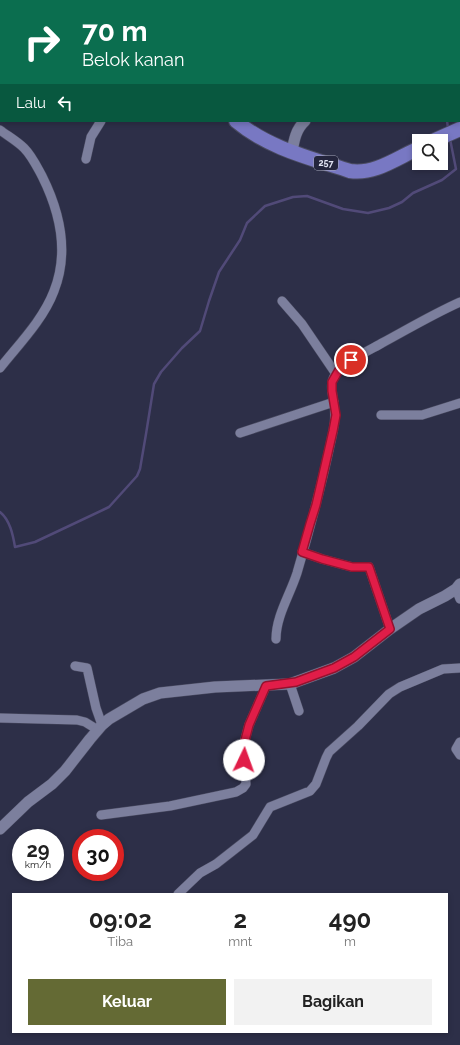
<!DOCTYPE html>
<html lang="id">
<style>
:root{--surface:#fff;--page:#f2f2f2;--text:#222;--muted:#767676;--accent:#646a34}
body{margin:0;font-family:Raleway,sans-serif;background:var(--page);color:var(--text);height:100vh;display:flex;flex-direction:column;font-size:15px;white-space:nowrap}
*{box-sizing:border-box;margin:0}
p{font-size:13px;color:var(--muted)}
.icon{flex:none;width:22px;height:22px;fill:none;stroke:currentColor;stroke-width:2;stroke-linecap:round;stroke-linejoin:round}
.map{position:relative;flex:1;overflow:hidden}
.sheet{position:absolute;left:12px;top:893px;width:436px;height:140px;display:flex;flex-direction:column;background:var(--surface);border-radius:0px;box-shadow:0 2px 6px #0003}
.sheet>*{flex:none}
.top-card{position:absolute;left:0px;top:0px;width:460px;height:122px;box-shadow:0 2px 6px #0003;background:#0b6e4f;color:#fff;overflow:hidden}
.controls{position:absolute;left:412px;top:134px;display:grid;gap:8px}
.controls a{display:grid;place-items:center;width:36px;height:36px;border-radius:0px;background:var(--surface);box-shadow:0 2px 6px #0003;font-size:20px}
.speed{position:absolute;left:12px;top:829px;display:flex;gap:8px;font-size:20px;font-weight:700;text-align:center}
.speed>*{display:grid;place-content:center;width:52px;height:52px;border-radius:50%;background:var(--surface);box-shadow:0 2px 6px #0003;line-height:1}
.speed small{font-size:10px;font-weight:400}
.speed .limit{border:6px solid #d22;background:#fff;color:#111}
.pin{position:absolute;display:grid;place-items:center;width:34px;height:34px;color:#fff;margin:-17px;border:2px solid #fff;border-radius:50%;box-shadow:0 1px 4px #0007}
.me{position:absolute;width:44px;margin:-22px;rotate:3deg;stroke-linejoin:round;filter:drop-shadow(0 0 3px #0008)}
.turn{display:flex;align-items:center;gap:14px;height:84px;padding:0 16px;font-size:18px}
.turn .icon{width:52px;height:52px;stroke-width:2.5}
.turn b{display:block;font-size:28px;line-height:34px}
.then{display:flex;align-items:center;height:38px;padding:0 16px;background:#0003;gap:8px;font-size:15px}
.eta{display:flex;justify-content:space-evenly;align-items:center;height:68px;text-align:center}
.eta b{font-size:24px;font-weight:700;line-height:28px}
.button{display:flex;gap:8px;margin-top:auto;padding:8px 16px}
.button a{flex:1;height:46px;border-radius:0px;background:var(--accent);color:#fff;font-size:16px;font-weight:700;line-height:46px;text-align:center}
.button a+a{background:var(--page);color:var(--text)}
.map>svg:first-child{display:block}
.lines{fill:none;stroke-linecap:round;stroke-linejoin:round}
.stream{stroke:#514a78;stroke-width:2.5}
.minor-casing{stroke:#4a4b61;stroke-width:10}
.tertiary-casing{stroke:#4a4b61;stroke-width:12}
.primary-casing{stroke:#4a4b61;stroke-width:16}
.minor{stroke:#7c7f9d;stroke-width:9}
.tertiary{stroke:#7c7f9d;stroke-width:11}
.primary{stroke:#7878c3;stroke-width:14}
.route-casing{stroke:#92132f;stroke-width:10}
.route{stroke:#e11d48;stroke-width:7}
.labels{text-anchor:middle;dominant-baseline:central;stroke-width:4;stroke-linejoin:round;paint-order:stroke}
.shield{fill:#24253d;stroke:#a7a9bb;stroke-width:1}
.shield-label{font-size:9px;font-weight:bold;fill:#dfe1f1}
</style>
<div class="map">
<svg width="460" height="1045" viewBox="0 0 460 1045">
<rect width="100%" height="100%" fill="#2d2f48"/>
<g class="lines">
<path class="stream" d="M 459,51 L 460,51
M 447,121 L 448,128
M 0,512 C 10,520 13,535 15,547 L 35,542 L 109,507 L 137,476 L 140,469 L 146,434 L 154,384 L 161,372 L 182,348 L 200,331 L 209,301 L 219,272 L 240,240 L 247,223 L 265,206 L 293,197 L 307,196 L 343,209 L 368,213 L 389,208 L 402,202 L 413,193 L 442,180 L 456,169 L 450,139"/>
<g class="minor-casing">
<path id="minor" d="M 12,0 L 15,1
M 66,1 L 67,0
M 181,1 L 182,0
M 0,66 L 1,65
M 0,130 C 8,136 17,141 24,148 C 32,156 37,167 42,176 C 60,212 69,253 54,291 C 43,320 19,344 0,368
M 86,159 L 91,137 L 101,121
M 282,301 L 302,324 L 336,374
M 381,415 L 422,415 L 460,403
M 240,433 L 334,402
M 302,552 L 322,559 L 352,567 L 369,567 L 390,629
M 456,589 L 460,599
M 276,639 C 276,616 290,595 297,573 C 309,532 320,491 329,450 C 332,435 337,420 334,405 C 333,395 329,384 335,375 C 347,359 365,353 382,343 C 408,329 433,314 460,302
M 75,666 L 87,668 L 96,708 L 102,725
M 290,684 L 299,711
M 0,718 L 77,720 L 85,722 L 98,730
M 460,742 L 456,749 L 460,755
M 101,815 L 170,806 L 236,792 L 243,788 L 246,784 L 243,747 L 249,725 L 266,686
M 178,894 L 200,873 L 216,864 L 253,835 L 270,807 L 310,791 L 316,784 L 326,758 L 329,752 L 358,726 L 389,694 L 400,687 L 443,669 L 460,668"/>
</g>
<g class="tertiary-casing">
<path id="tertiary" d="M 429,1 L 430,0
M 292,152 C 294,140 296,129 305,121
M 0,829 L 28,802 L 52,784 L 65,771 L 90,739 L 102,725 L 109,719 L 143,699 L 160,693 L 215,687 L 290,684 L 334,668 L 354,657 L 390,629 L 419,609 L 445,596 L 456,589 L 460,584"/>
</g>
<g class="primary-casing">
<path id="primary" d="M 109,0 L 110,1
M 236,121 C 268,148 310,158 350,171 C 374,175 397,158 419,148
M 433,141 L 460,129"/>
</g>
<use href="#minor" class="minor"/>
<use href="#tertiary" class="tertiary"/>
<use href="#primary" class="primary"/>
</g>
<g class="lines">
<g class="route-casing">
<path id="route" d="M 244,760 L 243,748 L 249,725 L 266,686 L 296,682 L 334,668 L 354,657 L 390,629 L 369,567 L 352,567 L 322,559 L 302,552 L 310,524 L 316,505 L 333,431 L 336,415 L 332,391 L 332,382 L 339,370 L 351,360"/>
</g>
<use href="#route" class="route"/>
</g>
<g class="labels">
<rect class="shield" x="314" y="156" width="24" height="14" rx="3"/>
<g class="shield-label">
<text x="326" y="163">257</text>
</g>
</g>
</svg>
<div class="controls">
<a><svg class="icon" aria-label="search" viewBox="0 0 24 24"><circle cx="10" cy="10" r="6"/><path d="M15 15l6 6"/></svg></a>
</div>
<div class="speed"><div>29<small>km/h</small></div><div class="limit">30</div></div>
<div class="pin" style="left:351px;top:360px;background:#d93025"><svg class="icon" aria-label="arrive" viewBox="0 0 24 24"><path d="M6 21V4h12l-3 4 3 4H6"/></svg></div>
<svg class="me" style="left:244px;top:760px" viewBox="-20 -20 40 40"><circle r="19" fill="#fff"/><path d="M0-13L10 11 0 6-10 11z" fill="#e11d48"/></svg>
<div class="top-card">
<div class="turn"><svg class="icon" aria-label="right" viewBox="0 0 24 24"><path d="M7 20v-9h11M14 6l5 5-5 5"/></svg><div><b>70 m</b>Belok kanan</div></div>
<div class="then">Lalu<svg class="icon" aria-label="left" viewBox="0 0 24 24"><path d="M17 20v-9H6M10 6l-5 5 5 5"/></svg></div>
</div>
<section class="sheet">
<div class="eta">
<div><b>09:02</b><p>Tiba</p></div>
<div><b>2</b><p>mnt</p></div>
<div><b>490</b><p>m</p></div>
</div>
<div class="button"><a>Keluar</a><a>Bagikan</a></div>
</section>
</div>
